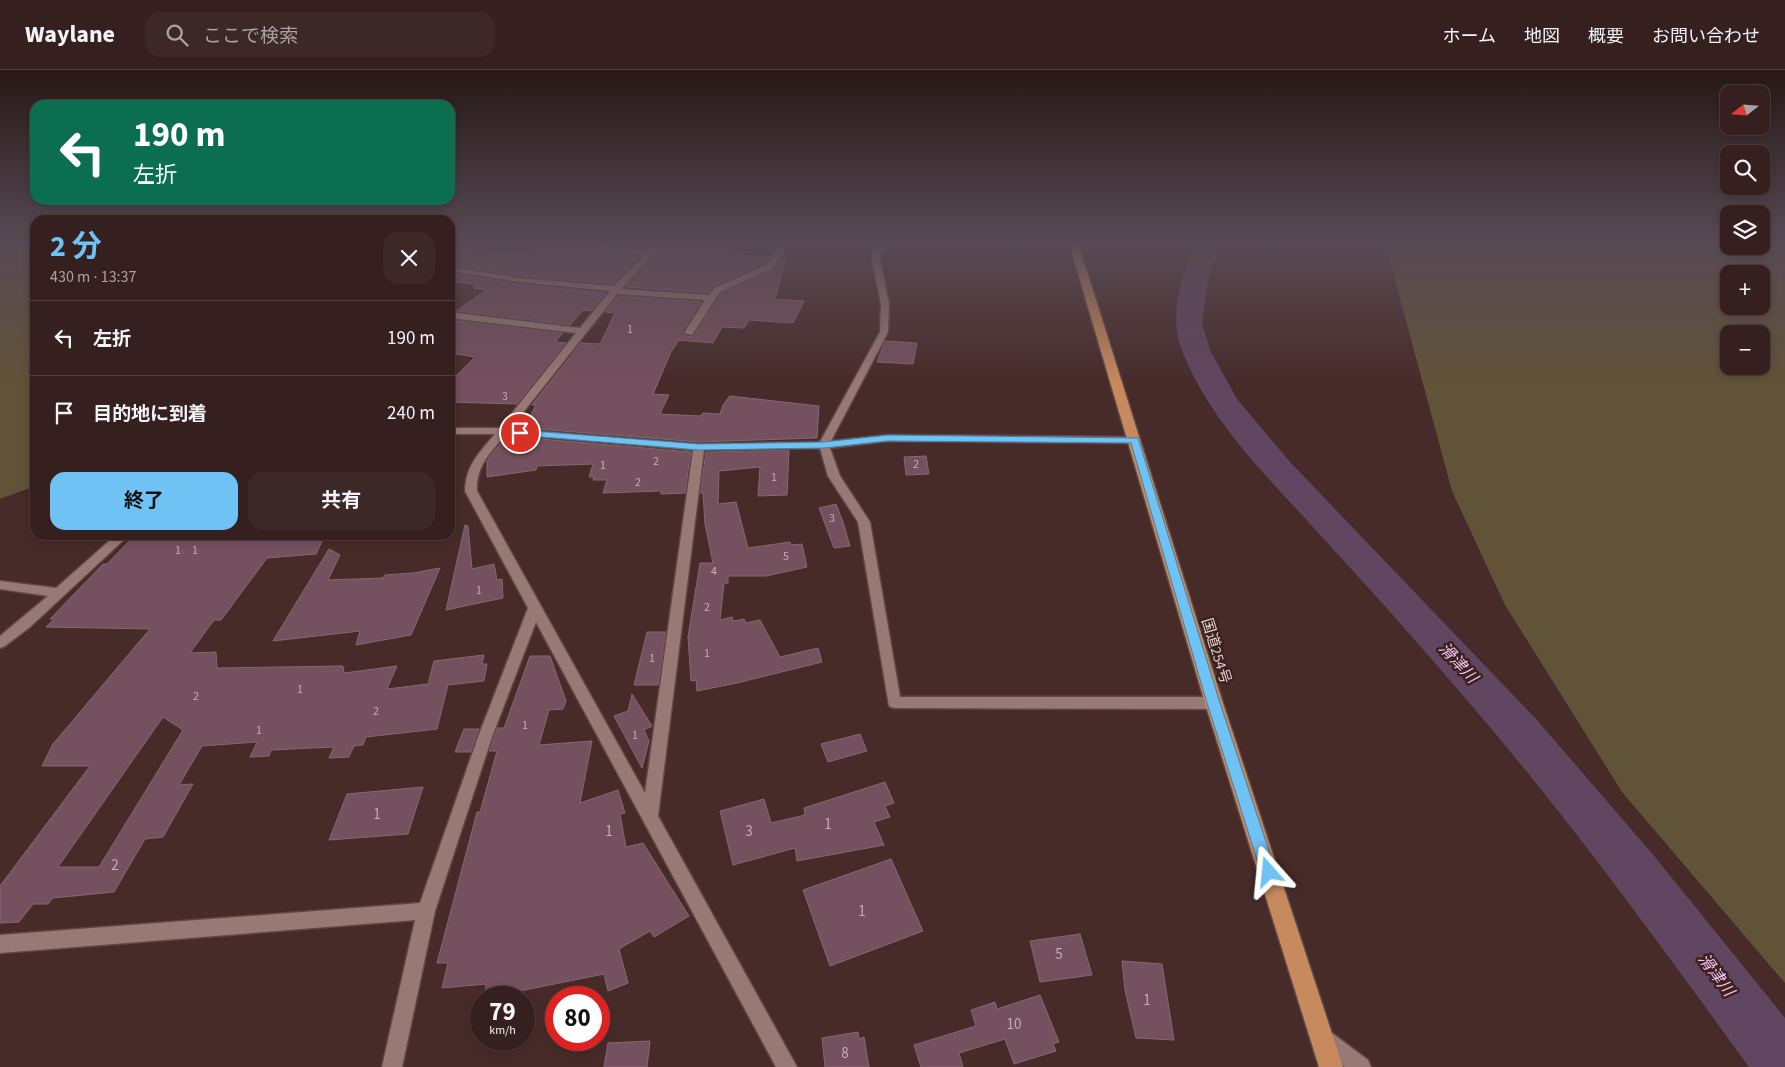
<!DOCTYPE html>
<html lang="ja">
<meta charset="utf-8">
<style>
:root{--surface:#35201f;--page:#3d2828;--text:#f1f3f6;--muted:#aaa3a4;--line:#4f3e3d;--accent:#6fc2f4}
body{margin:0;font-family:"Source Sans 3","Noto Sans JP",sans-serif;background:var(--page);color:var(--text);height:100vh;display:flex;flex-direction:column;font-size:19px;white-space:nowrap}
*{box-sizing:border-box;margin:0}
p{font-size:16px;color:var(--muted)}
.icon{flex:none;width:28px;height:28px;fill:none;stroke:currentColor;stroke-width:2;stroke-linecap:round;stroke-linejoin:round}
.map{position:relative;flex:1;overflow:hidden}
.details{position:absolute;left:30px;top:145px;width:425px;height:325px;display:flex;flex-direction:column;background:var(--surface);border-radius:15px;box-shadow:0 2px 8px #0003,0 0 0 1px var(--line)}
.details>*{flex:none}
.top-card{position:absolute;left:30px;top:30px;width:425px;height:105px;border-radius:15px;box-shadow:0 2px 8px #0003,0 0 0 1px var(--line);background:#0b6e4f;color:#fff;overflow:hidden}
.needle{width:32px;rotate:253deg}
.tools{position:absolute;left:1720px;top:15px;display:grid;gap:10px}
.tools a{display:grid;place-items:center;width:50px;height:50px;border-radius:10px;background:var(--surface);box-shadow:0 2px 8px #0003,0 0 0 1px var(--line);font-size:25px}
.speed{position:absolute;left:470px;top:916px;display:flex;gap:10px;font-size:25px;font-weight:700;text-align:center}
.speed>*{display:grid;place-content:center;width:65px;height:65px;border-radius:50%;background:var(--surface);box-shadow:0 2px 8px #0003,0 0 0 1px var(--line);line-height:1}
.speed small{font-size:12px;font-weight:400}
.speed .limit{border:8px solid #d22;background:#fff;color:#111}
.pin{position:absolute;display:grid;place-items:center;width:42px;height:42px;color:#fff;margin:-21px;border:2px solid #fff;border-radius:50%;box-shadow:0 1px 5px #0007}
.me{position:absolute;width:55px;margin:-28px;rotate:342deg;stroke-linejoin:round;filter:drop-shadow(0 0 4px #0008)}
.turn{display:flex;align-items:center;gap:18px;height:105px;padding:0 20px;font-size:22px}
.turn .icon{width:65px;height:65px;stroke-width:2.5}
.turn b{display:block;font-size:35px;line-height:42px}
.round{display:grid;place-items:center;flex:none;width:52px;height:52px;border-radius:15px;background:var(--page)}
.overview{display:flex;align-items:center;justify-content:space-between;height:85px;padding:0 20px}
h1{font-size:30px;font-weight:700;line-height:38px;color:var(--accent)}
.button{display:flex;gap:10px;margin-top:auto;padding:10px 20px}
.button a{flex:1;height:58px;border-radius:15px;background:var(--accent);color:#111;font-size:20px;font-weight:700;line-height:58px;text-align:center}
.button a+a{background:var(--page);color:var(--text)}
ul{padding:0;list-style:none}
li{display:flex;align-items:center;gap:15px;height:75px;padding:0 20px;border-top:1px solid var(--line)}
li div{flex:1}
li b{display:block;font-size:19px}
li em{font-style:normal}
header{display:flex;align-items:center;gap:30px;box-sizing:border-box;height:70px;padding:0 25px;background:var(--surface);border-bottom:1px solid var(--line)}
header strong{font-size:24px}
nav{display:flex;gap:28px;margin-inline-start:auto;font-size:18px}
.search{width:350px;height:45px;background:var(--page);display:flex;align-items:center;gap:12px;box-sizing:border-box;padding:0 18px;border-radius:15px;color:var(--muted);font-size:19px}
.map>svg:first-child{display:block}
.green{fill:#615338;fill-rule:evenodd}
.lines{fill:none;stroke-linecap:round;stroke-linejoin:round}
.river{fill:#604660;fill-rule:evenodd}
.building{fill:#75505e;stroke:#866872;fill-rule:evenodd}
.minor-casing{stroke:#5e4745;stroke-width:3}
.highway-casing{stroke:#5e4745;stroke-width:3}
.minor{fill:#997975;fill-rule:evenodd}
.highway{fill:#c7895e;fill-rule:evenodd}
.route{fill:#6fc2f4;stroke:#487e9f}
.labels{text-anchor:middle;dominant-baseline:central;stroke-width:5;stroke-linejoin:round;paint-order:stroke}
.far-number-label{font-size:11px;fill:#c4aeb0}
.number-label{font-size:12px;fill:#c4aeb0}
.street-label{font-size:15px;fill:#dfcdcb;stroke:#3c211f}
.near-number-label{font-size:15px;fill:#c4aeb0}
.water-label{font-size:16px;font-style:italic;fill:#f4c4f4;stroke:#3c211f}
</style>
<header>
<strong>Waylane</strong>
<div class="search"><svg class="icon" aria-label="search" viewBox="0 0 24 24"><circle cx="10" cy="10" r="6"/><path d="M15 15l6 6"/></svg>ここで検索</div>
<nav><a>ホーム</a><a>地図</a><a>概要</a><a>お問い合わせ</a></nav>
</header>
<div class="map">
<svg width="1785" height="997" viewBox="0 0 1785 997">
<rect width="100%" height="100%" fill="#472b29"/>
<path class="green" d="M 0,173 L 35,173 L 35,416 L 0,429 Z
M 1385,173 L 1729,173 L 1729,176 L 1785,173 L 1785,913 L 1622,722 L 1505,535 L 1452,421 ZM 1729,204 L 1761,204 L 1761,236 L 1729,236 ZM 1729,264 L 1761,264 L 1761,296 L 1729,296 Z"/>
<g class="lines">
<path class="river" d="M 1197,173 L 1220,173 L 1208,210 L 1202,253 L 1210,280 L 1237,329 L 1290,392 L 1537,650 L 1655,787 L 1785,948 L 1785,997 L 1749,997 C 1658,872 1567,746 1466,629 C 1419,574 1371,520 1322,467 C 1270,409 1209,352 1181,278 C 1169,245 1181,203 1197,173 Z"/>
</g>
<path class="building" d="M 609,173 L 652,173 L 646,180 Z
M 666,173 L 734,177 L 729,184 L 770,187 L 765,193 L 713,216 L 708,223 L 625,217 Z
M 564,174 L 639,187 L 613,214 L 519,206 L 450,195 L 450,177 L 525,185 L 534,178 L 557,180 Z
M 782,188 L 786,188 L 775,229 L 804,231 L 793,253 L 749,250 L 744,258 L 722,257 L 713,273 L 679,270 L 671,282 L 653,324 L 669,325 L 660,344 L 700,346 L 703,343 L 720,344 L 723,335 L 730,326 L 819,336 L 817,368 L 699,372 L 524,358 L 536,335 L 532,335 L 581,273 L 600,274 L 615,243 L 605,242 L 618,226 L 702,232 L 682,262 L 684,265 L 693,267 L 721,223 L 773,201 Z
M 450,203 L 519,214 L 606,223 L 591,241 L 583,240 L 570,255 L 456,241 L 486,220 L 473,218 L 478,215 L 450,211 Z
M 450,250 L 563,263 L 555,272 L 566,273 L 517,334 L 450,332 L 450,312 L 475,287 L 450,283 Z
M 885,271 L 917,273 L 913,294 L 877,292 Z
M 519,367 L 691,382 L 685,423 L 661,424 L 661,421 L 603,423 L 607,410 L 593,410 L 594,407 L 589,407 L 593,394 L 537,396 L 536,400 L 487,407 L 487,391 L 491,385 L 505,368 Z
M 789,380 L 787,425 L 758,426 L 760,397 L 719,401 L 718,434 L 736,432 L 748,478 L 790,472 L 791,475 L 802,474 L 807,497 L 766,506 L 728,506 L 728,513 L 724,513 L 720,550 L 732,547 L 733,551 L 744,549 L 746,553 L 760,550 L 780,587 L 818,578 L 822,592 L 737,613 L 697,621 L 696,610 L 691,611 L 688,567 L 700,493 L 713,493 L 705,454 L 703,423 L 700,423 L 706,382 Z
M 926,386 L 929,404 L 906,405 L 904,387 Z
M 836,434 L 843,452 L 850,476 L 834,478 L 819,438 Z
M 465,455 L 468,456 L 472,499 L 494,494 L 497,510 L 502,509 L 503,528 L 446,540 Z
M 135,465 L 291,465 L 288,470 L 324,467 L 316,484 L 267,488 L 221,550 L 214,550 L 190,583 L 216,582 L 217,598 L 343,596 L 344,603 L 397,596 L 387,619 L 428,614 L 434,591 L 484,585 L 482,594 L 487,594 L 484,611 L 448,615 L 437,659 L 366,667 L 363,675 L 354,676 L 349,687 L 329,688 L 334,677 L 271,680 L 269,686 L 250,687 L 257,672 L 202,676 L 179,715 L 193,714 L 163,767 L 145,769 L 114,822 L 53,828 L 48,834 L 33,834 L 19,852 L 0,853 L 0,816 L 90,696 L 42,696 L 53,674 L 150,559 L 46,557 L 54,549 L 50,549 L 103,494 L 107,494 ZM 163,647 L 183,660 L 99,797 L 58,797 Z
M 329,479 L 340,485 L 328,510 L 383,508 L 385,505 L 413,503 L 440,498 L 411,565 L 356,575 L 360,561 L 273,571 Z
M 647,562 L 666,562 L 658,615 L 634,615 Z
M 530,586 L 550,586 L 566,631 L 563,639 L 549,640 L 539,675 L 592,671 L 580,733 L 618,720 L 625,743 L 620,744 L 626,777 L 643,773 L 689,846 L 654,867 L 650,861 L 619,879 L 628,913 L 608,921 L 604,904 L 485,928 L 486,914 L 442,918 L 448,893 L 437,893 L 477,742 L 480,742 L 497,681 L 489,681 L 497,658 L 504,658 Z
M 632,624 L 652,656 L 644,660 L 649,671 L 642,698 L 614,646 L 628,641 Z
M 464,659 L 479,659 L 471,682 L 455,682 Z
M 860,664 L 867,681 L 828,692 L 821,674 Z
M 885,712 L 894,733 L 885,736 L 890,747 L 874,752 L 884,775 L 797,791 L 795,778 L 733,795 L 720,741 L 764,729 L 771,753 L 805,745 L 804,738 Z
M 423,717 L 408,764 L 329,770 L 347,724 Z
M 891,789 L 923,861 L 830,896 L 803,820 Z
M 1080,864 L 1092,905 L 1040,912 L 1030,871 Z
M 1122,891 L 1162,894 L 1174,970 L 1136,968 L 1125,920 Z
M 1040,925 L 1059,972 L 1053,974 L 1056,981 L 1014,994 L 1005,969 L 959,983 L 963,997 L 921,997 L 914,975 L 976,956 L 971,940 L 995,932 L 997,939 Z
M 858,962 L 859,969 L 864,967 L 869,997 L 825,997 L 822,968 Z
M 650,971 L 647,997 L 604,997 L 608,973 Z"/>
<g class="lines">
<g class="minor-casing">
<path id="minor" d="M 573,173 L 595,173 L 647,182 L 655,173 L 664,173 L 621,219 L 709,225 L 714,218 L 766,195 L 782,173 L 790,173 L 772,199 L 720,222 L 692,265 L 684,263 L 705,230 L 617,224 L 510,359 L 699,374 L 820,372 L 880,262 L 881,234 L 871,185 L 880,173 L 888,173 L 879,185 L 889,234 L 888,262 L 831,371 L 888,365 L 1135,367 L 1140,370 L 1135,373 L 888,371 L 830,378 L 840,406 L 870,452 L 900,627 L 1214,627 L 1219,629 L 1221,633 L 1219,637 L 1214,639 L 894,638 L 889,636 L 858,452 L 828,406 L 820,378 L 704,380 L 658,746 L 797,997 L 776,997 L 536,552 L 492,667 L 435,841 L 402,997 L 382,997 L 415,850 L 0,883 L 0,865 L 420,833 L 478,667 L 528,538 L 465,421 C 466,395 479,383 495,364 L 450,364 L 450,358 L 500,358 L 576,263 L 450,248 L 450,242 L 580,258 L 610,221 L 519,212 L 450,201 L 450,197 L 519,208 L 614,216 L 643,186 ZM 506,364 L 693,380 L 645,723 L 477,421 C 476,395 490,384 506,364 Z
M 116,465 L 129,465 L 30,557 L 5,576 L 0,578 L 0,566 L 48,526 L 0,519 L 0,511 L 56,518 Z
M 1325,960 L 1332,963 L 1368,990 L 1371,997 L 1345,997 L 1318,977 L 1315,970 L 1318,963 Z"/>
</g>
<g class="highway-casing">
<path id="highway" d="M 1069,173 L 1078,173 L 1223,633 L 1343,997 L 1319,997 L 1205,633 Z"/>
</g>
<use href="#minor" class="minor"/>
<use href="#highway" class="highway"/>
</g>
<linearGradient id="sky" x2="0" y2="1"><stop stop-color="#271817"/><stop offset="0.55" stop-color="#584a54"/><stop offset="1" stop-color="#584a54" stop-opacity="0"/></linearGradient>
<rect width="1785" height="313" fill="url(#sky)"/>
<path class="route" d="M 520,360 L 699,374 L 824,372 L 888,365 L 1138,368 L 1220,633 L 1276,802 L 1274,807 L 1269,809 L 1263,807 L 1261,802 L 1207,633 L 1131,373 L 888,371 L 824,378 L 699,380 L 517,365 L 515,363 Z"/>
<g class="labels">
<g class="far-number-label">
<text x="630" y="259">1</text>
<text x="505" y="326">3</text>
</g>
<g class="number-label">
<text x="656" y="391">2</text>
<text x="916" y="394">2</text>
<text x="603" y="395">1</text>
<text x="774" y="407">1</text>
<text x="638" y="412">2</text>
<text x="832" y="448">3</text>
<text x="178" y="480">1</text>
<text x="195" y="480">1</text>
<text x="786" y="486">5</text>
<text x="714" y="501">4</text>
<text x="479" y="520">1</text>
<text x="707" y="537">2</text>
<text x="707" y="583">1</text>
<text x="652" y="588">1</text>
<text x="300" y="619">1</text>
<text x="196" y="626">2</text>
<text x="376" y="641">2</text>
<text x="525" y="655">1</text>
<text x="259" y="660">1</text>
<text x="635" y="665">1</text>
</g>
<g class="street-label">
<text transform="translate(1216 581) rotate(73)">国道254号</text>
</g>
<g class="near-number-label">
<text x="377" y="744">1</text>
<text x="828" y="754">1</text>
<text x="609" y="761">1</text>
<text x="749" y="761">3</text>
<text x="115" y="795">2</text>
<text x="862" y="841">1</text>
<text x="1059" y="884">5</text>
<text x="1147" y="930">1</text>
<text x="1014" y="954">10</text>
<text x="845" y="983">8</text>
</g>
<g class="water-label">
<text transform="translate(1458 593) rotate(47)">滑津川</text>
<text transform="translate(1716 905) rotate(53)">滑津川</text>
</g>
</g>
</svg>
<div class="tools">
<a><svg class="needle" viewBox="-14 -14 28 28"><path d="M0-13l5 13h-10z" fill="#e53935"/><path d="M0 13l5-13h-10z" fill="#aaa3a4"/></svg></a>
<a><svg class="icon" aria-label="search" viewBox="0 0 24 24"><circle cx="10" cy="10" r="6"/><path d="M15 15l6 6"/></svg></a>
<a><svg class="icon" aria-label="layers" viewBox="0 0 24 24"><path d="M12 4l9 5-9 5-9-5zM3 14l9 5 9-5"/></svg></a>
<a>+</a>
<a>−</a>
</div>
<div class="speed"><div>79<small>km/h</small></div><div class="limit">80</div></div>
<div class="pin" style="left:520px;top:363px;background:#d93025"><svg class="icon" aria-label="arrive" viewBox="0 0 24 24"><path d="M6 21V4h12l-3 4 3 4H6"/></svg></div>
<svg class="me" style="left:1269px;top:802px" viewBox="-20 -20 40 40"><path d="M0-17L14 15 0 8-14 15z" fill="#6fc2f4" stroke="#fff" stroke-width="4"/></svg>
<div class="top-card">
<div class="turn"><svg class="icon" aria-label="left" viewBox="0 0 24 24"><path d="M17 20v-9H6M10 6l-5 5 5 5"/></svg><div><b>190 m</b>左折</div></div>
</div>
<section class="details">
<div class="overview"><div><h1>2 分</h1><p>430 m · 13:37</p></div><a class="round"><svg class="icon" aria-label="close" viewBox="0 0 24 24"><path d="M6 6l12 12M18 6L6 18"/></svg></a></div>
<ul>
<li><svg class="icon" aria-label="left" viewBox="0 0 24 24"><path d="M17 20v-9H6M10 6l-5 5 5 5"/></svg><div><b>左折</b></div><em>190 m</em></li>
<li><svg class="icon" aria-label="arrive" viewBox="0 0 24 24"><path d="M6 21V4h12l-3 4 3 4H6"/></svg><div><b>目的地に到着</b></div><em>240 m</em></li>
</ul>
<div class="button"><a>終了</a><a>共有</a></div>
</section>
</div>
